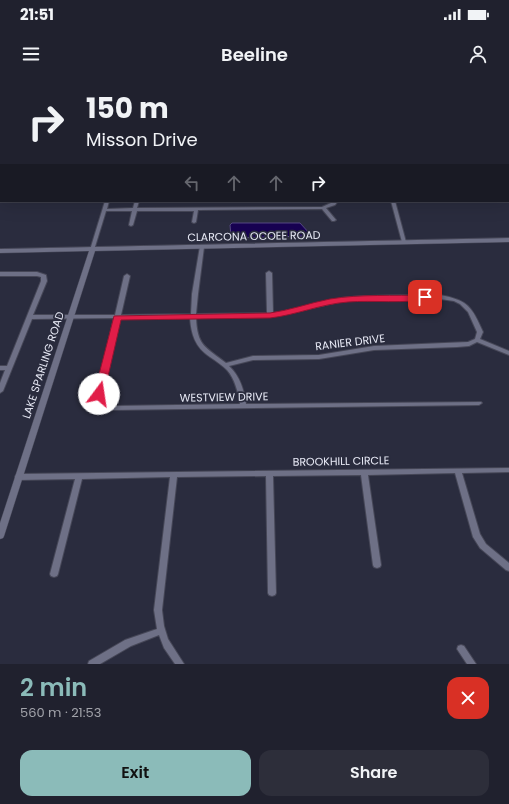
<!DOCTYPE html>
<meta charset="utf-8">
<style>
:root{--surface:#20212e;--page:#2d2e3a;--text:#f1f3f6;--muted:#a2a3aa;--line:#3d3e4a;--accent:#8bbbb9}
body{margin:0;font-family:Poppins,sans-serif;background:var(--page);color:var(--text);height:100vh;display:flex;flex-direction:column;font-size:15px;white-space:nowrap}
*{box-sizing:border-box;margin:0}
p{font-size:13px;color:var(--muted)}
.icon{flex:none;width:22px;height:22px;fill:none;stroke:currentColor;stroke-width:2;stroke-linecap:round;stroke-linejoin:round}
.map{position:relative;height:584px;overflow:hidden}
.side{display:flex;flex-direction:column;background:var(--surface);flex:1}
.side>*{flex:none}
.hud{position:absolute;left:0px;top:0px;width:509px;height:122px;box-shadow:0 4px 16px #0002,0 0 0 1px var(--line);background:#20212e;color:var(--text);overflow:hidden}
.pin{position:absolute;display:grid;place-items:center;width:34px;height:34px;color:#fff;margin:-17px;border-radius:8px;box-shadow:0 2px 6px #0006}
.me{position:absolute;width:44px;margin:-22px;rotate:14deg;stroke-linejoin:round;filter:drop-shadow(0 0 3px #0008)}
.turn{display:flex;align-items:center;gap:14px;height:84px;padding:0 20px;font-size:18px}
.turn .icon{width:52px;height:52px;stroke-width:2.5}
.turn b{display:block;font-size:28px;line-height:34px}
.lanes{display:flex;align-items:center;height:38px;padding:0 20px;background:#0003;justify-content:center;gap:20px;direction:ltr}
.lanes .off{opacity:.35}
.round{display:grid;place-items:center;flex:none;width:42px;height:42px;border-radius:12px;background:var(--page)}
.overview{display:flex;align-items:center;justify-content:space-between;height:68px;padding:0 20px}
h1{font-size:24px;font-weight:600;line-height:30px;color:var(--accent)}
.cta{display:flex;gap:8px;margin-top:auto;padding:8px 20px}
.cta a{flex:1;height:46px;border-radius:12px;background:var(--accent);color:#111;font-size:16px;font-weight:600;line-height:46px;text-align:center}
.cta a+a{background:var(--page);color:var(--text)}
.status{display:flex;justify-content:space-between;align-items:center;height:28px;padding:0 20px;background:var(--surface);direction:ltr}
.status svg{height:11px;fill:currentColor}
header{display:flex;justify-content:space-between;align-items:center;height:52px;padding:0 20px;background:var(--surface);font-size:18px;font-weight:600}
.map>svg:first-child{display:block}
.water{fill:#170151;stroke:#554782}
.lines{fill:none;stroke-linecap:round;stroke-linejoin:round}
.minor-casing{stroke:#464757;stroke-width:2}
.tertiary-casing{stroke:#464757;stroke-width:1}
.minor{fill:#6e7086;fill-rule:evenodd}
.tertiary{fill:#6e7086;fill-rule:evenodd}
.route{fill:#e11d48;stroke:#92132f}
.labels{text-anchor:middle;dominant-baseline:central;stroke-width:3.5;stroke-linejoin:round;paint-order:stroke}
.street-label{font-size:11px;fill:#e7e9f5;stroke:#2a2c3e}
</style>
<div class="status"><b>21:51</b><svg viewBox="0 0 49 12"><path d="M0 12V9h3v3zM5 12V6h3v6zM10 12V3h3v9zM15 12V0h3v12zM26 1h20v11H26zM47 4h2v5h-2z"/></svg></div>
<header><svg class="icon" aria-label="menu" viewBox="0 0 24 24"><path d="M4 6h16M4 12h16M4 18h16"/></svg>Beeline<svg class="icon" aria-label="person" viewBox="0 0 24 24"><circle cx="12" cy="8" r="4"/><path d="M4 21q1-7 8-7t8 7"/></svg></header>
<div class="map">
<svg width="509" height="584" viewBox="0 0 509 584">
<rect width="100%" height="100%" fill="#2a2c3e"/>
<path class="water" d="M 232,143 L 300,143 L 310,154 L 307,156 L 233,158 L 231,156 L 230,145 Z"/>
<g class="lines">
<g class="minor-casing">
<path id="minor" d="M 146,0 L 150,0 L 150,1 L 146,1 Z
M 265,0 L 269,0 L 269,1 L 265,1 Z
M 361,0 L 365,0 L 365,1 L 361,1 Z
M 409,0 L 413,0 L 413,1 L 409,1 Z
M 453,0 L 457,0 L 458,1 L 454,1 Z
M 495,0 L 499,0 L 500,1 L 496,1 Z
M 508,29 L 509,29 L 509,31 L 508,31 Z
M 508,64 L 509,64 L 509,67 L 508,67 Z
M 508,86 L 509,86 L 509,88 L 508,88 Z
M 105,121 L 109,121 L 107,129 L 133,128 L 135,121 L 139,121 L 137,128 L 322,127 L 331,123 L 333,121 L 338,121 L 335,125 L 326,128 L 336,140 L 334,141 L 332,141 L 322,129 L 198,130 L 196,142 L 194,143 L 192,142 L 194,131 L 137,131 L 133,145 L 131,146 L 129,145 L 132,131 L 106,131 L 94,170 L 94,171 L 90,171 L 90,170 Z
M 391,121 L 395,121 L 406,162 L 406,163 L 404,163 L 402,162 Z
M 200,166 L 204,166 L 204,167 L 198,214 L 196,234 L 267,233 L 266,193 L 269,191 L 272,193 L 273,233 C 296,230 318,222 342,218 C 374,214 407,216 440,215 C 468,220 472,227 483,252 L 480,259 L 509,271 L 509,275 L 477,262 L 469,266 L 457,267 L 374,270 L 319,279 L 253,280 L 229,286 C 240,296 244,310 246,324 L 481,322 L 482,323 L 479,325 L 112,330 L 99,324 L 96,314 L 114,238 L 32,239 L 3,311 L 0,313 L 0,303 L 5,290 L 0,290 L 0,286 L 7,286 L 41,201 L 41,197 L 37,196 L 0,196 L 0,192 L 37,192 L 46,195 L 47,201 L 33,235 L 115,235 L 124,196 L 127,194 L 130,196 L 121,235 L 191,234 L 192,214 ZM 371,219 L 440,219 L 454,221 L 460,224 L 468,232 L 477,252 L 475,259 L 468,262 L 374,266 L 319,275 L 253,276 L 226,283 C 206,267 197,267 196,237 L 270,237 L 285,234 L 330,224 L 343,221 ZM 190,237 C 191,254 195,267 210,277 C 216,281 222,285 227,290 C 235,299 238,312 240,324 L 113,326 L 104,322 L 102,314 L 120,238 Z
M 509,388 L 509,392 L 462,393 L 480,454 L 486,464 L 509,483 L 509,491 L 506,490 L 480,468 L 473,457 L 455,393 L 368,395 L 381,485 L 380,487 L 377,488 L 374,487 L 373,485 L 361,395 L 273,396 L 276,513 L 275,515 L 272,516 L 269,515 L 268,513 L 266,396 L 177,397 L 162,530 L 164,546 L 168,559 L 184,584 L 175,584 L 164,568 L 159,555 L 131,566 L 100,584 L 88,584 L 89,581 L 125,560 L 157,549 L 154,530 L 170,397 L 82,399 L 58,494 L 57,496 L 54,497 L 51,496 L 50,494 L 75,399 L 18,400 L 16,399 L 15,397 L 16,395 L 18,394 Z
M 461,565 L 464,566 L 476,584 L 467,584 L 457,569 L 458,566 Z"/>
</g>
<g class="tertiary-casing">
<path id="tertiary" d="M 509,158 L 509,162 L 95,171 L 4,456 L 3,458 L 0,459 L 0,443 L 89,171 L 0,173 L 0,169 Z"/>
</g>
<use href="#minor" class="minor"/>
<use href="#tertiary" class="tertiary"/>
</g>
<path class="route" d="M 425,215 L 428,215 L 428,219 C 406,224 372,220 348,222 C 321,224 296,235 270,238 L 121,240 L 104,314 L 99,317 L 94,314 L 114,236 L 270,233 C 291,230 309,223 330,219 C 360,214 394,216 425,215 Z"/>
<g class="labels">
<g class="street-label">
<text transform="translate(254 156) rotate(-1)">CLARCONA OCOEE ROAD</text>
<text transform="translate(350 262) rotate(-7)">RANIER DRIVE</text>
<text transform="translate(43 285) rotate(-72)">LAKE SPARLING ROAD</text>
<text transform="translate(224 317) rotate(-1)">WESTVIEW DRIVE</text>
<text transform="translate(341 381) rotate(-1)">BROOKHILL CIRCLE</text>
</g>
</g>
</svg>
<div class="pin" style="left:425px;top:217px;background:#d93025"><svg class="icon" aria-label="arrive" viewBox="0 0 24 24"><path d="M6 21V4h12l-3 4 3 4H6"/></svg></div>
<svg class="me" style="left:99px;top:314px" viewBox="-20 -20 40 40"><circle r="19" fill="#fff"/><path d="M0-13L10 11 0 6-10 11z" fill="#e11d48"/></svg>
<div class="hud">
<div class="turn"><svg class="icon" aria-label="right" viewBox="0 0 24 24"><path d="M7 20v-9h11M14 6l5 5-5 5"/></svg><div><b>150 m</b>Misson Drive</div></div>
<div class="lanes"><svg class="icon off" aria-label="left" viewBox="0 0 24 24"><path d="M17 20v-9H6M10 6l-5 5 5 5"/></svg><svg class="icon off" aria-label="ahead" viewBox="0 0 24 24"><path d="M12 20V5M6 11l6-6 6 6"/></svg><svg class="icon off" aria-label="ahead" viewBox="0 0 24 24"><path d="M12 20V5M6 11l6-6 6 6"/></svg><svg class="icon" aria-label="right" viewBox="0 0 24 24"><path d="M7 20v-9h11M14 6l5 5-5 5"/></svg></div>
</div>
</div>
<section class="side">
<div class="overview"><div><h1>2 min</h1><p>560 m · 21:53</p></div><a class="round" style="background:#d93025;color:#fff"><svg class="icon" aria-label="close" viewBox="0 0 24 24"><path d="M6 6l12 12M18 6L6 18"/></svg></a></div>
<div class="cta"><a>Exit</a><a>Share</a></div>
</section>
